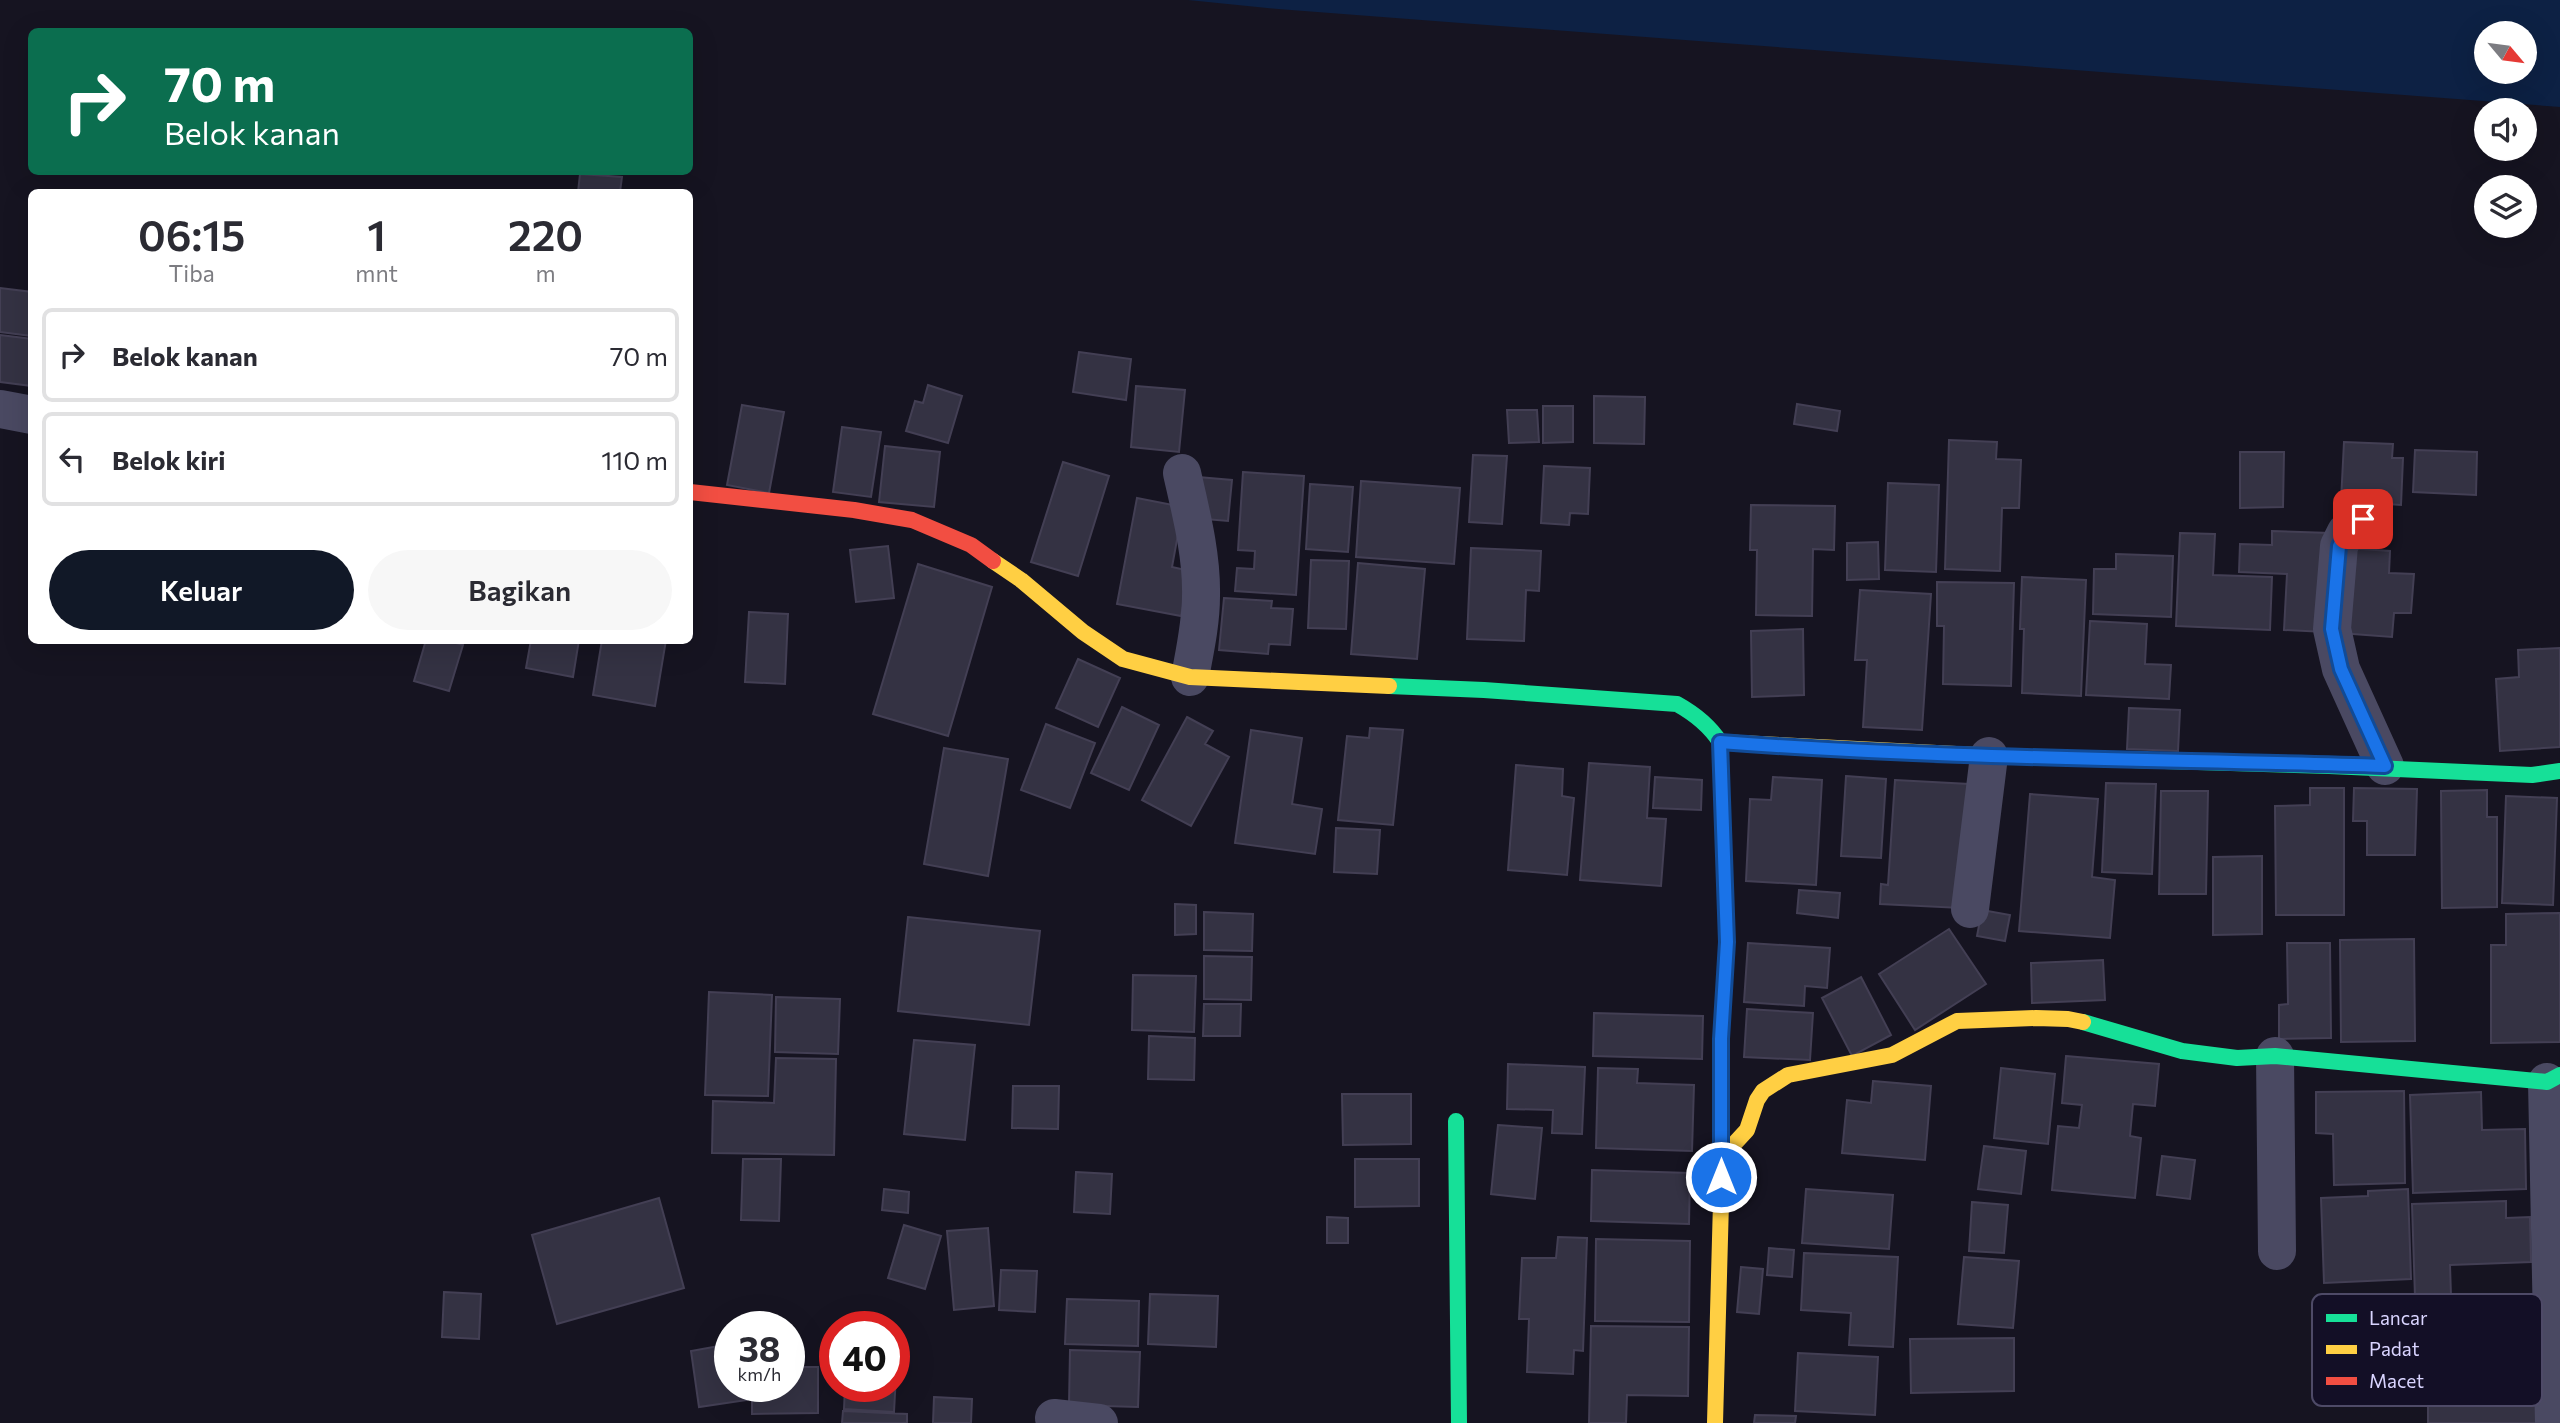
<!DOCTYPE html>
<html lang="id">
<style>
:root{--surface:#fff;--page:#f7f7f7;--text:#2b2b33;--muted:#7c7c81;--line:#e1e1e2;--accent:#111827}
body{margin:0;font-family:Commissioner,sans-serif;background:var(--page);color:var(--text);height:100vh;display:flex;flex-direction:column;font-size:26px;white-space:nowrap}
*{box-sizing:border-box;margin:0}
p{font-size:23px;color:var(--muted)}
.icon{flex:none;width:38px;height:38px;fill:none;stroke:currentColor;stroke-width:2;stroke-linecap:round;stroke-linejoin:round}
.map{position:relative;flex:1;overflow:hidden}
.panel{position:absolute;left:28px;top:189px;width:665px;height:455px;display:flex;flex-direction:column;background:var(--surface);border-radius:10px;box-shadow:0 7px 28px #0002}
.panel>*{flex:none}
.hud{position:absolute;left:28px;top:28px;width:665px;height:147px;border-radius:10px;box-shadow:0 7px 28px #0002;background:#0b6e4f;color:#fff;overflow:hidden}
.needle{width:46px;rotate:119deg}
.buttons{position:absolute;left:2474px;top:21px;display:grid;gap:14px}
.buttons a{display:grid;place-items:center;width:63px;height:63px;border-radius:50%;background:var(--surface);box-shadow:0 7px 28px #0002;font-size:35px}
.speed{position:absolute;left:714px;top:1311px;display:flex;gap:14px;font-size:35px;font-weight:700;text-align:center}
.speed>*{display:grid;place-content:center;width:91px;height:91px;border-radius:50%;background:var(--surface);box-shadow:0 7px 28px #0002;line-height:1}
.speed small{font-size:18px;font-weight:400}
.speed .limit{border:10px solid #d22;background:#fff;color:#111}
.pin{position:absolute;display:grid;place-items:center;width:60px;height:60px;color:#fff;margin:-30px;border-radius:14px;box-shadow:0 4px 10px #0006}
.me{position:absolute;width:77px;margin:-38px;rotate:0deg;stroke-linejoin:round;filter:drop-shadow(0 0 5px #0008)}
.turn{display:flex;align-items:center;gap:24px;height:147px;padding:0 21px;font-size:32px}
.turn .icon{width:91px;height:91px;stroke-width:2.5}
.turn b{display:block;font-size:49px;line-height:60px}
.eta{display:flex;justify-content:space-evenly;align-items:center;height:119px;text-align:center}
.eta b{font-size:42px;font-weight:600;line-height:49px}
.cta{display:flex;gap:14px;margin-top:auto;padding:14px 21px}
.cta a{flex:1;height:80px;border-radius:42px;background:var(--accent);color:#fff;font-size:28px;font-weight:600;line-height:80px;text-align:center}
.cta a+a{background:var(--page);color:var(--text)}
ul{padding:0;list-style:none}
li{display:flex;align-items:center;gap:21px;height:94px;margin:0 14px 10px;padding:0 7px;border:4px solid var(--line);border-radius:10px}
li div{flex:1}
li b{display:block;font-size:26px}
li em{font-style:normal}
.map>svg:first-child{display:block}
.water{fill:#0d2144;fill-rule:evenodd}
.building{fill:#343243;stroke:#433f54;stroke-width:2}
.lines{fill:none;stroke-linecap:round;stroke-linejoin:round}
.street{stroke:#4a4962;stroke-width:38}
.fast{stroke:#16e098;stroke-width:16}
.slow{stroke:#ffcf43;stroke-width:16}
.jam{stroke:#f24e42;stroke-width:16}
.route-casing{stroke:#114b97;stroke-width:18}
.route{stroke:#1a73e8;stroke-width:12}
.key{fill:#130f26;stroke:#4e4a67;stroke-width:2}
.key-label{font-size:19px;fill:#d9d4ff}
</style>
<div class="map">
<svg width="2560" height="1423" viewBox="0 0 2560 1423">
<rect width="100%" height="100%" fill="#161421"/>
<path class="water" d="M 1188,0 L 2560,0 L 2560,107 L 1278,9 ZM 2487,33 L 2525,33 L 2525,72 L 2487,72 Z"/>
<path class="building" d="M 580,174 L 622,177 L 620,192 L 578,192 Z
M 0,288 L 32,292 L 32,336 L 0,332 Z
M 0,335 L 32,339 L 32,386 L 0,382 Z
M 1079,352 L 1131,359 L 1126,400 L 1073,392 Z
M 928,385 L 962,396 L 948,443 L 906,431 L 915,401 L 923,403 Z
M 1136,386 L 1185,390 L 1179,452 L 1131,447 Z
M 1594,396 L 1645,397 L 1644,444 L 1594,443 Z
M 1797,404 L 1840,411 L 1837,431 L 1794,424 Z
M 742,405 L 784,412 L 769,493 L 727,485 Z
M 1543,406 L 1573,406 L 1573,442 L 1543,443 Z
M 1507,410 L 1537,410 L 1539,442 L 1509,443 Z
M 842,427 L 881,432 L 871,497 L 833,492 Z
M 1949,440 L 1997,442 L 1996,459 L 2021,460 L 2019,508 L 2002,508 L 2000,571 L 1945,569 Z
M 2344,442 L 2393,444 L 2392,458 L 2403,458 L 2401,505 L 2341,501 Z
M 885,446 L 940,452 L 934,507 L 879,502 Z
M 2415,450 L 2477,452 L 2476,495 L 2413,492 Z
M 2240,452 L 2284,452 L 2283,507 L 2240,508 Z
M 1473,455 L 1507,456 L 1502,524 L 1469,522 Z
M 1063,462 L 1109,476 L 1078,576 L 1031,562 Z
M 1544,466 L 1590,468 L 1588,514 L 1570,513 L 1569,525 L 1541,523 Z
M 1243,472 L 1304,476 L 1296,595 L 1235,591 L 1237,568 L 1254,569 L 1255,551 L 1238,550 Z
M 1198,477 L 1232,480 L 1228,521 L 1194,518 Z
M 1361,481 L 1460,488 L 1454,564 L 1356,557 Z
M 1888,483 L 1939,485 L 1936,572 L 1885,570 Z
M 1310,484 L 1353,487 L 1348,552 L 1306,549 Z
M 1137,498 L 1183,507 L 1172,567 L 1190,571 L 1181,616 L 1117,604 Z
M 1751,505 L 1835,506 L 1834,550 L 1813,549 L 1812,616 L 1756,615 L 1757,550 L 1750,550 Z
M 2272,531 L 2330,533 L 2325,632 L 2284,630 L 2287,574 L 2239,572 L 2240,544 L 2272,545 Z
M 2180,533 L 2215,534 L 2213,575 L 2272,577 L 2270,630 L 2176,626 Z
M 1878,542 L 1879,579 L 1847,580 L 1847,543 Z
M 888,546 L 894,598 L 856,602 L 850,550 Z
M 1471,548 L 1541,551 L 1539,591 L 1526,590 L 1524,641 L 1467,639 Z
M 2346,548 L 2390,551 L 2389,573 L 2414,574 L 2411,613 L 2394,613 L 2392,637 L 2340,633 Z
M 2116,554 L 2173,556 L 2171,617 L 2093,614 L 2094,569 L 2116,569 Z
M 1311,560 L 1349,561 L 1346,629 L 1308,628 Z
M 1358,563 L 1425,569 L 1417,659 L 1351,654 Z
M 918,564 L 992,587 L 948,736 L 873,714 Z
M 2022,577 L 2086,580 L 2081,696 L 2022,693 L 2024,629 L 2020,629 Z
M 1937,582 L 2014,583 L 2011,686 L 1943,684 L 1944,626 L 1937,626 Z
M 1860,590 L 1931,594 L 1922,730 L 1863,727 L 1867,660 L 1855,660 Z
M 1224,598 L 1272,601 L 1271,608 L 1293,609 L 1290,645 L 1269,644 L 1268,654 L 1219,650 Z
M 749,612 L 788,614 L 785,684 L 745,682 Z
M 2090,621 L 2147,624 L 2145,664 L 2171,665 L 2169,699 L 2086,695 Z
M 1803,629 L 1804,695 L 1752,697 L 1751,631 Z
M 426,640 L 446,640 L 463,645 L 449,691 L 414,681 Z
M 531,640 L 579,640 L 573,677 L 526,668 Z
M 602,640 L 666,640 L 655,706 L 593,695 Z
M 2560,648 L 2560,747 L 2500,751 L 2496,679 L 2519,677 L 2518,650 Z
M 1078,659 L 1120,678 L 1098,727 L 1056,708 Z
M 1122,707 L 1159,725 L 1129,790 L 1091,773 Z
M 2129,708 L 2180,710 L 2178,751 L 2127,749 Z
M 1187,717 L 1213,731 L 1205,744 L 1229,757 L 1191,826 L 1142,800 Z
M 1046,724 L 1095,743 L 1070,808 L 1021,790 Z
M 1370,728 L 1403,730 L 1393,825 L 1338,820 L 1347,736 L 1369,738 Z
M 1251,730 L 1302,738 L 1292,804 L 1322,809 L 1315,854 L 1235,843 Z
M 944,748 L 1008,759 L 988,876 L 924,864 Z
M 1589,763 L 1650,767 L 1647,818 L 1666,819 L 1661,886 L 1580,880 Z
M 1516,765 L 1563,769 L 1562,796 L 1574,798 L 1567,875 L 1508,870 Z
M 1846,776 L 1886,779 L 1881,858 L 1841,856 Z
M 1655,777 L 1702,780 L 1701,810 L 1653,808 Z
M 1773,777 L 1822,780 L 1816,885 L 1746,881 L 1750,799 L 1771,800 Z
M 1895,780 L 1969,784 L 1961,908 L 1880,904 L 1881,884 L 1888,885 Z
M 2106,783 L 2156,784 L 2152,874 L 2102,872 Z
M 2310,788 L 2344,788 L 2344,915 L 2276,915 L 2275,806 L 2310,805 Z
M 2354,788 L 2417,789 L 2415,855 L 2367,855 L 2367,821 L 2353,821 Z
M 2487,790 L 2487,817 L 2497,817 L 2497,907 L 2442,908 L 2441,791 Z
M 2161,791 L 2208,791 L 2206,894 L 2159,894 Z
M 2030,794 L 2098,799 L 2092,877 L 2115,880 L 2110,938 L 2019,931 Z
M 2506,796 L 2557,798 L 2553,905 L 2502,903 Z
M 1336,828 L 1380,830 L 1377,874 L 1334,872 Z
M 2262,856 L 2262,934 L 2213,935 L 2213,857 Z
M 1799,890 L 1840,893 L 1838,918 L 1797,913 Z
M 1175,904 L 1196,905 L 1196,934 L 1175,935 Z
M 1982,910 L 2010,915 L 2005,941 L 1977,936 Z
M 1204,912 L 1253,914 L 1252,951 L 1204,950 Z
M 2560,913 L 2560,1042 L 2491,1043 L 2491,945 L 2506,945 L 2506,914 Z
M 908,917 L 1040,931 L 1029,1025 L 898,1011 Z
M 1949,929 L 1986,984 L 1915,1030 L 1879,974 Z
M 2414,939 L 2415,1041 L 2341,1042 L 2340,940 Z
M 1748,943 L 1830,948 L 1827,988 L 1805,986 L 1804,1006 L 1744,1002 Z
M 2287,943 L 2330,943 L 2331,1038 L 2279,1039 L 2279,1005 L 2288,1004 Z
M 1204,956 L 1252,957 L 1251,1000 L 1204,999 Z
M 2103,960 L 2105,1000 L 2032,1003 L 2031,963 Z
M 1133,975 L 1196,976 L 1194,1032 L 1132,1030 Z
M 1861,977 L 1891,1035 L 1852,1056 L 1822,998 Z
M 709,992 L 772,995 L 768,1096 L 705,1095 Z
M 776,997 L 840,999 L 838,1054 L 775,1052 Z
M 1204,1004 L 1241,1004 L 1240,1036 L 1203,1036 Z
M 1747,1009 L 1813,1013 L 1810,1060 L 1744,1057 Z
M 1594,1013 L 1703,1016 L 1702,1059 L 1593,1056 Z
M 1149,1036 L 1195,1038 L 1194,1080 L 1148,1079 Z
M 914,1040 L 975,1045 L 965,1140 L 904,1134 Z
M 2066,1056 L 2159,1064 L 2155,1106 L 2133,1104 L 2130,1136 L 2141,1138 L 2135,1198 L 2052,1190 L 2058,1126 L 2079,1128 L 2082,1105 L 2062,1103 Z
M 776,1058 L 836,1059 L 834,1155 L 712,1153 L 713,1101 L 774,1103 Z
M 1508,1064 L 1585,1067 L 1582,1134 L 1552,1133 L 1553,1110 L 1507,1109 Z
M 1598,1068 L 1638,1069 L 1637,1083 L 1694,1085 L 1692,1151 L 1596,1148 Z
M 2001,1068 L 2055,1074 L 2048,1144 L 1994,1138 Z
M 1873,1081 L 1931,1086 L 1925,1160 L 1842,1153 L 1847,1100 L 1871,1103 Z
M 1013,1086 L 1059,1086 L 1058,1129 L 1012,1128 Z
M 2404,1091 L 2405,1183 L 2334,1185 L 2333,1134 L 2316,1133 L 2316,1092 Z
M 2481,1092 L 2482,1130 L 2525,1129 L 2526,1189 L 2413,1193 L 2410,1095 Z
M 1342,1094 L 1411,1094 L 1411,1144 L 1343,1145 Z
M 1498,1125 L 1542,1128 L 1535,1199 L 1491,1194 Z
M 1984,1146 L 2026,1151 L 2021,1194 L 1978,1189 Z
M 2162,1156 L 2195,1160 L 2190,1199 L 2157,1195 Z
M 743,1159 L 781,1159 L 779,1221 L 741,1220 Z
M 1355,1159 L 1419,1159 L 1419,1206 L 1355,1207 Z
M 1592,1170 L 1690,1173 L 1689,1224 L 1591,1221 Z
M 1076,1172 L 1112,1174 L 1110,1214 L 1074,1212 Z
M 884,1189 L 909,1192 L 908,1213 L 882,1210 Z
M 1806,1189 L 1893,1195 L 1889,1249 L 1802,1243 Z
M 2408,1189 L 2411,1279 L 2324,1283 L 2321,1198 L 2368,1196 L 2368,1191 Z
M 659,1198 L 684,1288 L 557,1324 L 532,1235 Z
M 2506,1201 L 2506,1218 L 2530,1217 L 2531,1262 L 2450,1265 L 2451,1296 L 2415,1297 L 2412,1204 Z
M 1972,1202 L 2008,1205 L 2004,1253 L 1969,1251 Z
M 1327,1217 L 1348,1218 L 1348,1243 L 1327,1243 Z
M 904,1225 L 941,1236 L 925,1289 L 888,1278 Z
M 988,1228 L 994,1306 L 954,1310 L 947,1231 Z
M 1558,1237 L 1587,1238 L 1583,1351 L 1574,1350 L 1573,1374 L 1527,1372 L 1529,1319 L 1519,1319 L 1522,1258 L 1556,1258 Z
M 1596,1239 L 1690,1241 L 1689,1322 L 1595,1321 Z
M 1769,1248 L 1794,1250 L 1792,1277 L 1767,1275 Z
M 1804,1253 L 1898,1257 L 1893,1347 L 1849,1345 L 1851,1313 L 1801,1310 Z
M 1964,1257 L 2019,1261 L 2013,1328 L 1958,1324 Z
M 1741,1267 L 1763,1269 L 1759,1314 L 1737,1312 Z
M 1001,1270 L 1037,1271 L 1035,1312 L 999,1310 Z
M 444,1292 L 481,1294 L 479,1339 L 442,1337 Z
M 1150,1294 L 1218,1296 L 1216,1347 L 1148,1344 Z
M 1067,1299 L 1139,1301 L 1138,1346 L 1065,1344 Z
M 1591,1326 L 1689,1327 L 1688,1396 L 1627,1395 L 1626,1423 L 1589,1423 Z
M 2014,1338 L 2014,1391 L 1911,1393 L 1910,1339 Z
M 730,1344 L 730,1386 L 744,1386 L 747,1400 L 699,1407 L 691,1351 Z
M 1070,1350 L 1140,1352 L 1138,1407 L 1069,1405 Z
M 1798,1353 L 1878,1357 L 1875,1415 L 1795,1411 Z
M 789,1367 L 818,1367 L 818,1413 L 752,1414 L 752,1386 L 789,1386 Z
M 894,1375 L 896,1375 L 894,1412 L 844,1409 L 845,1386 L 894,1386 Z
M 2428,1386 L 2544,1386 L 2544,1423 L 2428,1423 Z
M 934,1397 L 972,1399 L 971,1423 L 933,1423 Z
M 843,1411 L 907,1414 L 907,1423 L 842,1423 Z
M 1755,1415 L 1796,1416 L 1795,1423 L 1754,1423 Z"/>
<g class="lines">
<path class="street" d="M 0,409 L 32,415
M 1182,473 C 1191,513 1202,555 1201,596 C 1201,623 1195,650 1190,677
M 2363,519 L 2346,532 L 2339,546 L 2332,629 L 2341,669 L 2385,766
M 1970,909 L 1989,756
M 2275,1056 L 2277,1251
M 2547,1082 L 2554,1423
M 1054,1418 L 1099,1423"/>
<path class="fast" d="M 1389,686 L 1484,690 L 1677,704 C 1695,714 1709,725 1720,742 L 1727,943
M 1996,756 L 2329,766 L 2532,775 L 2560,771
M 2083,1022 L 2182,1051 L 2237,1058 L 2275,1056 L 2547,1082 L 2560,1075
M 1456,1121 L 1459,1423"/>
<path class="slow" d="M 993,561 L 1021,580 L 1083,632 L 1123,659 L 1190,677 L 1389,686
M 1720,742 L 1996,756
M 1720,1151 L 1735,1143 L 1747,1130 L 1757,1100 L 1763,1091 L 1788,1075 L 1892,1055 L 1957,1021 L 2036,1018 L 2068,1019 L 2083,1022
M 1715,1423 L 1721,1202 L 1721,1039 L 1727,943"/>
<path class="jam" d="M 690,492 L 854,510 L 912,520 L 971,545 L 993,561"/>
</g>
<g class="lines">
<g class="route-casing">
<path id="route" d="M 1721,1177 L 1721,1039 L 1727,942 L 1720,742 C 1942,759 2164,759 2385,766 L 2341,669 L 2332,629 L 2339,546 L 2346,533 L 2363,519"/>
</g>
<use href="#route" class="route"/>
</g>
<rect x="2312" y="1294" width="230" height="112" rx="10" class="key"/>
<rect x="2326" y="1314" width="31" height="8" fill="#16e098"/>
<rect x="2326" y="1345" width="31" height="9" fill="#ffcf43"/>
<rect x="2326" y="1377" width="31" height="8" fill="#f24e42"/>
<g class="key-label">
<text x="2369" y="1325">Lancar</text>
<text x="2369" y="1356">Padat</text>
<text x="2369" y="1388">Macet</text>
</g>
</svg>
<div class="buttons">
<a><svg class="needle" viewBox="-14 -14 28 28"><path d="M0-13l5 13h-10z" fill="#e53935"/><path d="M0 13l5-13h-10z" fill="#7c7c81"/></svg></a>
<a><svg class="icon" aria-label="sound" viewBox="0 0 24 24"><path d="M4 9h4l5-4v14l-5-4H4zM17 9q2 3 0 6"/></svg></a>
<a><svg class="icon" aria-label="layers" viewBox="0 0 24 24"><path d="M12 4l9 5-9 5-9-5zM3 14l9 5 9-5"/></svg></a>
</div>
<div class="speed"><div>38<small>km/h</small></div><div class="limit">40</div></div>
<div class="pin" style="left:2363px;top:519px;background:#d93025"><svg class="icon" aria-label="arrive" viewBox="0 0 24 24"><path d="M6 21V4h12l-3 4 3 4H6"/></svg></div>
<svg class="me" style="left:1721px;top:1177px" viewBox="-20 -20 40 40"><circle r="17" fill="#1a73e8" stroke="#fff" stroke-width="3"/><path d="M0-11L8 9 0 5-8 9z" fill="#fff"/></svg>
<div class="hud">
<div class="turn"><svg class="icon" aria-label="right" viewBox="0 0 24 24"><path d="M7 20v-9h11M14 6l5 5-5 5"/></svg><div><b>70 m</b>Belok kanan</div></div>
</div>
<section class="panel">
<div class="eta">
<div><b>06:15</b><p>Tiba</p></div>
<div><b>1</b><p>mnt</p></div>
<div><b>220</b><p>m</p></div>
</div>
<ul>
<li><svg class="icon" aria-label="right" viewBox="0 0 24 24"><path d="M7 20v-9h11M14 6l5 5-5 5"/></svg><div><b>Belok kanan</b></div><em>70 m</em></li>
<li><svg class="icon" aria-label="left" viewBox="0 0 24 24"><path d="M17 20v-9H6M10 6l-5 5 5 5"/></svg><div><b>Belok kiri</b></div><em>110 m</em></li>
</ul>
<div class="cta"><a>Keluar</a><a>Bagikan</a></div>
</section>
</div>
